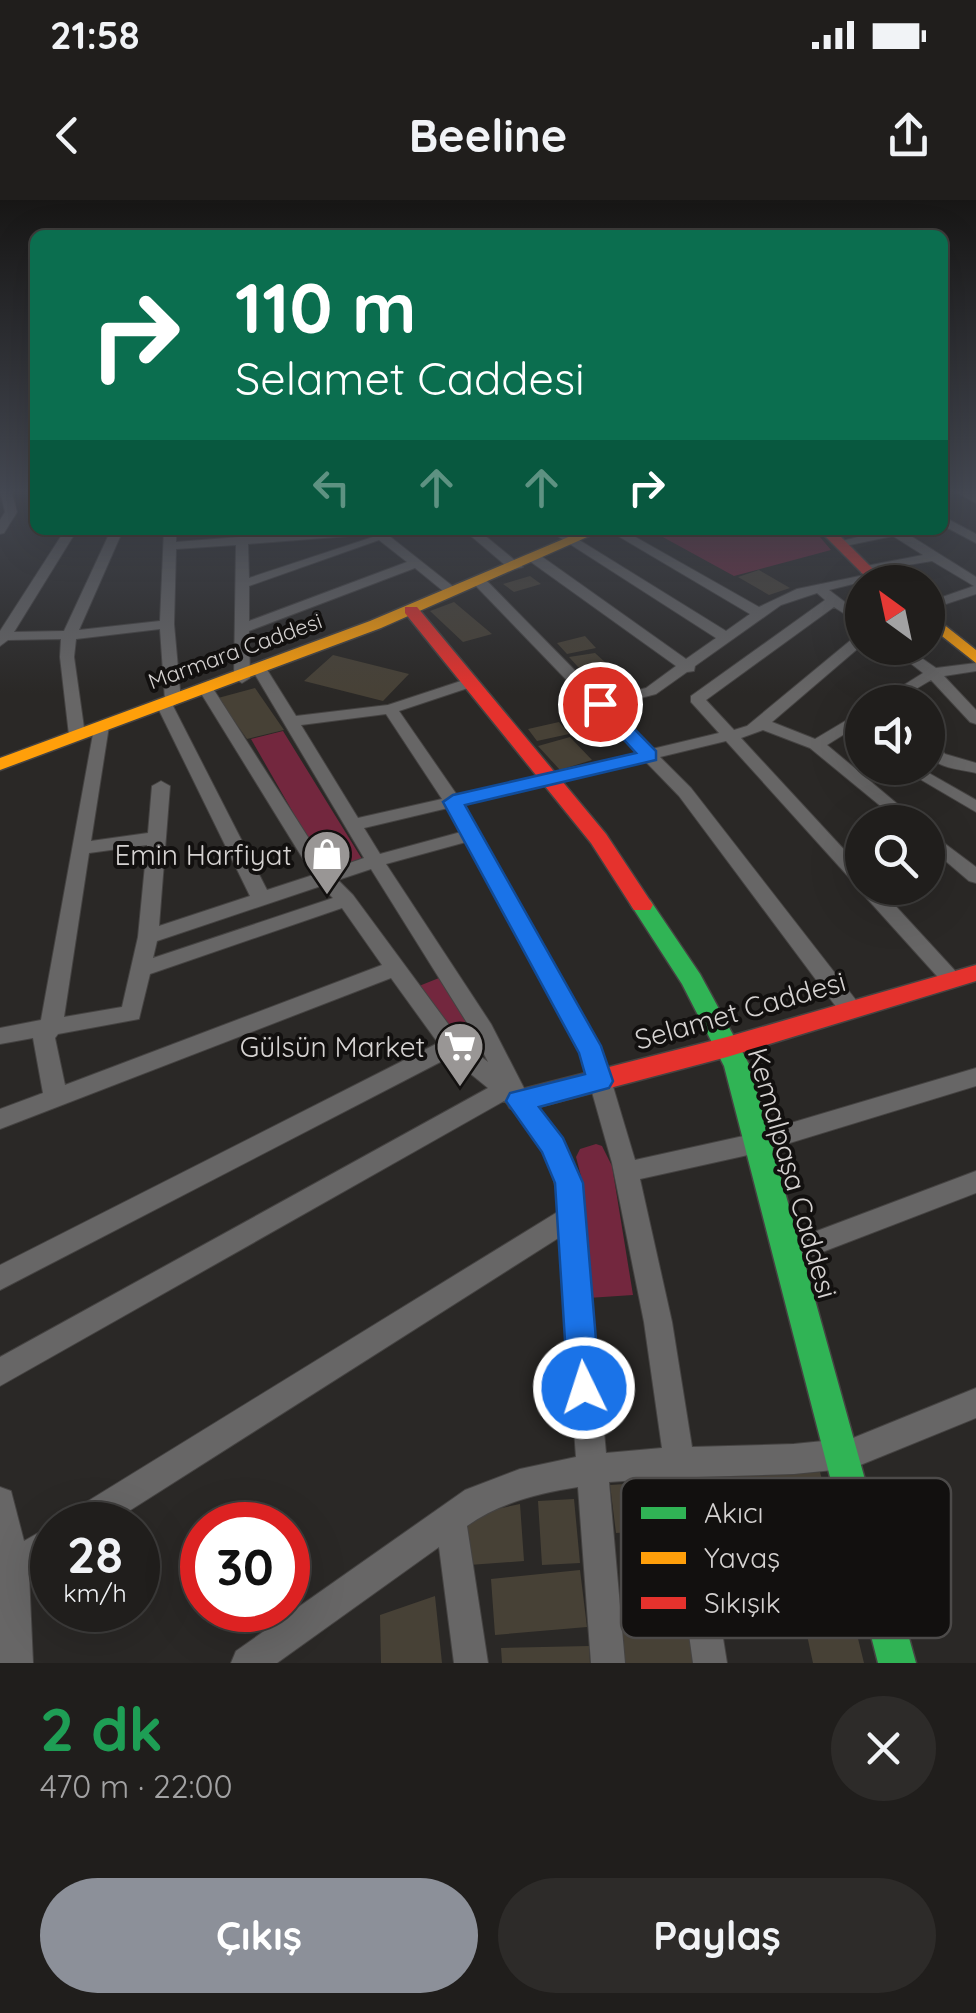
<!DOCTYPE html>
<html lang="tr">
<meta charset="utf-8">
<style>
:root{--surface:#201e1c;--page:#2d2b29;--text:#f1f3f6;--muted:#a2a2a3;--line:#3d3c3b;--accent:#8c9099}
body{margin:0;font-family:Quicksand,sans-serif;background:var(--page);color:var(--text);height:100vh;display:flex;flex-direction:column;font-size:38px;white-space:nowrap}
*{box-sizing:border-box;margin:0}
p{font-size:32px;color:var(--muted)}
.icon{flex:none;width:55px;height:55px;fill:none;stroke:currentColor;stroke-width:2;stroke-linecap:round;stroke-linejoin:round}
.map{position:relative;height:1463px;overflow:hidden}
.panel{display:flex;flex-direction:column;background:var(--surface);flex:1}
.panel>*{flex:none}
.banner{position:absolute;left:30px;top:30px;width:918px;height:305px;border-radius:15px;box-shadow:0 10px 40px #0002,0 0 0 2px var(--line);background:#0b6e4f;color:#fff;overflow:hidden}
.needle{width:65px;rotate:327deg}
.fabs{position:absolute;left:845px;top:365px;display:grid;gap:20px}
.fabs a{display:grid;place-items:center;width:100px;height:100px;border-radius:50%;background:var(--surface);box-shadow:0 10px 40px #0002,0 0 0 2px var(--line);font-size:50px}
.speed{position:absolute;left:30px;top:1302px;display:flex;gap:20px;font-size:50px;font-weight:700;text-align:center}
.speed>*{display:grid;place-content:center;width:130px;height:130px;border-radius:50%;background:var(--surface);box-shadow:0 10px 40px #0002,0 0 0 2px var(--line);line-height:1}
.speed small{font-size:25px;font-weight:400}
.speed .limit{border:15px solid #d22;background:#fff;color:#111}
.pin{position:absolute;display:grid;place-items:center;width:85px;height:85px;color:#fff;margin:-42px;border:5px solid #fff;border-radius:50%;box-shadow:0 2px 10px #0007}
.me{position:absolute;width:110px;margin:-55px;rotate:356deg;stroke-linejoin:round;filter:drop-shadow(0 0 8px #0008)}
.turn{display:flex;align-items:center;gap:35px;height:210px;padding:0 40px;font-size:45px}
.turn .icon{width:130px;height:130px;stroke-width:2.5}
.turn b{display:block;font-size:70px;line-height:85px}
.lanes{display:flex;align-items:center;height:95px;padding:0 40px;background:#0003;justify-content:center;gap:50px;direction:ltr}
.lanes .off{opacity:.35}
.round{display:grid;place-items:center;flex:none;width:105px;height:105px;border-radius:52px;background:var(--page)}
.overview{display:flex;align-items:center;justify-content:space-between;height:170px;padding:0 40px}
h1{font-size:60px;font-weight:700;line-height:75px;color:#1e9e55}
.button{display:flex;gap:20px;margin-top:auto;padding:20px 40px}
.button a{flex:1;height:115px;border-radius:60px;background:var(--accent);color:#fff;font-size:40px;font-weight:700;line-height:115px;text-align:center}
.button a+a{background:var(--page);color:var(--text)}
.status{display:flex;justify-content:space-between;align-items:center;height:70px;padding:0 50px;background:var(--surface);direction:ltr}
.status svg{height:28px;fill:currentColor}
header{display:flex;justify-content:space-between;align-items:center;height:130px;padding:0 40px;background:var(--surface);font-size:45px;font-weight:700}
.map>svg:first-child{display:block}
.green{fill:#73273e}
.building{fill:#474136}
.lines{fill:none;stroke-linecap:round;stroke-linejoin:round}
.street-casing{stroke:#454342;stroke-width:2}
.fast-casing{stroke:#454342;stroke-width:3}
.slow-casing{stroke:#454342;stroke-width:3}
.jam-casing{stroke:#454342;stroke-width:3}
.street{fill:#676666;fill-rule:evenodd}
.fast{fill:#30b455;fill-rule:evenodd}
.slow{fill:#ff9f0a;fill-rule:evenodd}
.jam{fill:#e5322d;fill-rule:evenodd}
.route{fill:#1a73e8;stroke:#114b97;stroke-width:2.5}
.labels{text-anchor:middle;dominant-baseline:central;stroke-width:8;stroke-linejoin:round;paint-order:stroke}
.far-street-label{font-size:22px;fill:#d5d2d1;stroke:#12100f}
.poi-label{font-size:28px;fill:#d5d2d1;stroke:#12100f;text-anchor:end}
.street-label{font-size:28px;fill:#d5d2d1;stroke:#12100f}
.key{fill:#12100f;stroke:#4c4a49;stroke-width:2.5}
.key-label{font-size:28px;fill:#d5d2d1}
</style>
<div class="status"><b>21:58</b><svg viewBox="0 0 49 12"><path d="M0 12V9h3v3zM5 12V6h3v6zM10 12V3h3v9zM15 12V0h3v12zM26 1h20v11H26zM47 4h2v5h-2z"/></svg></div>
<header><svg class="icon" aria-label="back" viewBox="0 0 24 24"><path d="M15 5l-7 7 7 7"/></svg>Beeline<svg class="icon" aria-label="share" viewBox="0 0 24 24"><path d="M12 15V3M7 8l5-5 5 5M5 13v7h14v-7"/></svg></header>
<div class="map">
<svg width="976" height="1463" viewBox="0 0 976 1463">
<rect width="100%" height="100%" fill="#2a2826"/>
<path class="green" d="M 650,330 L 814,330 L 831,350 L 734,376 Z
M 283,531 L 362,659 L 326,670 L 251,539 Z
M 439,778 L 469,822 L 470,831 L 461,835 L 450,831 L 419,786 Z
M 596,944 L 602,946 L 612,966 L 633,1095 L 588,1098 L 583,984 L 576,957 L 580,949 Z"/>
<path class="building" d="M 759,370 L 790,388 L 769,395 L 738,377 Z
M 530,376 L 541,384 L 514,392 L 503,384 Z
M 454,402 L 492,434 L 463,442 L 430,411 Z
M 585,436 L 596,448 L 567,454 L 557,443 Z
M 595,453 L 617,473 L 589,479 L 569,457 Z
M 333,455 L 409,474 L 383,501 L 304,481 Z
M 255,488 L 284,530 L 247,539 L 218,498 Z
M 559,522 L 569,534 L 537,541 L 528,529 Z
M 570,537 L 592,560 L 560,570 L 538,546 Z
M 820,1272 L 839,1346 L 783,1349 L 780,1335 L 772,1336 L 774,1343 L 716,1346 L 703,1278 Z
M 670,1281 L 678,1329 L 616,1333 L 610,1285 Z
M 574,1299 L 580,1363 L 542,1365 L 538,1301 Z
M 520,1304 L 524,1361 L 469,1365 L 465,1316 Z
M 836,1350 L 851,1410 L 864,1463 L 813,1463 L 802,1412 L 792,1412 L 779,1353 Z
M 580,1370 L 587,1427 L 495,1435 L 491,1379 Z
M 435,1396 L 442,1463 L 381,1463 L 380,1415 Z
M 688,1418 L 694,1463 L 624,1463 L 620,1419 Z
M 589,1446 L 590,1463 L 502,1463 L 501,1448 Z"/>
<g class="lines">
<g class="street-casing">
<path id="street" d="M 0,290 L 11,290 L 17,312 L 4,333 L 0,334 L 0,320 L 5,312 Z
M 952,290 L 966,290 L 976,294 L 976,303 Z
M 942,316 L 976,334 L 976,343 L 942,325 Z
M 65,330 L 77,330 L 14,432 L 64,431 L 111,330 L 123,330 L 79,430 L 160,421 L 164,330 L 176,330 L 176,342 L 332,330 L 387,330 L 388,335 L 460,392 L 448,395 L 415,368 L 249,431 L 250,478 L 242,483 L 234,478 L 236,345 L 176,349 L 174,424 L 181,501 L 173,506 L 267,690 L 313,675 L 199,490 L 202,487 L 212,487 L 329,670 L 364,658 L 253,471 L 256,468 L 266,468 L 296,516 L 388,505 L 467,479 L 477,479 L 477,485 L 399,511 L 457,595 L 637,553 L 475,385 L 475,379 L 485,379 L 603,499 L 646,488 L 676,466 L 531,362 L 531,356 L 541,356 L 686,459 L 716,438 L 548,330 L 563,330 L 726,431 L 750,414 L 608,330 L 623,330 L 759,407 L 797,389 L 874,373 L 881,377 L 829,390 L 862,415 L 862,425 L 834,407 L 706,500 L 734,530 L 747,526 L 857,435 L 862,434 L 862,445 L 772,522 L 815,539 L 862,511 L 862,523 L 827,545 L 919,622 L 900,622 L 810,548 L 763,530 L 741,538 L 862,669 L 862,688 L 879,688 L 959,775 L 962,780 L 959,785 L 945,785 L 862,693 L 861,686 L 855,684 L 726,541 L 660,557 L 691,588 L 859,804 L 862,810 L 859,816 L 843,816 L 679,596 L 645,561 L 463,604 L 603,853 L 635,960 L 757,933 L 976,868 L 976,886 L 757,953 L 640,979 L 672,1122 L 692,1247 L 794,1244 L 853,1238 L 976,1188 L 976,1218 L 853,1268 L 794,1274 L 697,1277 L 727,1463 L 693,1463 L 667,1278 L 609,1282 L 625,1463 L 591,1463 L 578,1287 C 539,1293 499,1303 467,1326 L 488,1463 L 454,1463 L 439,1347 L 277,1463 L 231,1463 L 236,1451 L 465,1290 L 520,1269 L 576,1257 L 560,1037 L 107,1325 L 62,1325 L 67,1314 L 559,1011 C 556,969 536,927 504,901 L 0,1186 L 0,1157 L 488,888 L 450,857 L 0,1090 L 0,1065 L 438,843 L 391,778 L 0,929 L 0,909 L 43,893 L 33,838 L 0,844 L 0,828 L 41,820 L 95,523 L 107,523 L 109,526 L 91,641 L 148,633 L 152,586 L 161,581 L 170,586 L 159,726 L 250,696 L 156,504 L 165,500 L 160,429 L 76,439 L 74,457 L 85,535 L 77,540 L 69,535 L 60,457 L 61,439 L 8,440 L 0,446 L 0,431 ZM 375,334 L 376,336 L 249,378 L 248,344 ZM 379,340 L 407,362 L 249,421 L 249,386 ZM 817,393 L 825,400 L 691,496 L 691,502 L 719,533 L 652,549 L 610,506 L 656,494 L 687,472 L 694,471 L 695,466 L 781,405 ZM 386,514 L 442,599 L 358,618 L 301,525 ZM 448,608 L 461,632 L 380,654 L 364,628 ZM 466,642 L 581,853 L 612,963 L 644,1122 L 662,1248 L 606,1253 L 581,983 L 563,939 L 527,894 L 491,824 L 386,664 ZM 147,645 L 138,737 L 122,807 L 64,817 L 89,653 ZM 371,669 L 474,834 L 488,862 L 460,840 L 353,695 L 338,680 ZM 321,686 L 333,698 L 153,758 L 157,741 ZM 342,708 L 382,765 L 65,885 L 55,838 L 58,834 L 139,819 L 150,774 Z
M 464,330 L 478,330 L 523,367 L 511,370 Z
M 886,330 L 911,330 L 906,333 L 976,377 L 976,394 L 928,410 L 928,402 L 974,386 L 932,361 L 861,373 L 861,367 L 923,355 L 893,336 L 840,347 L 834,343 Z
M 891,448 L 907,448 L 936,468 L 976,463 L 976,471 L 944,476 L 976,510 L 976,524 L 970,522 L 931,480 L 894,502 L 877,502 L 923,473 Z
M 928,539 L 934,541 L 945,554 L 976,563 L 976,573 C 951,567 926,569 928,539 Z
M 901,568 L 920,568 L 976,600 L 976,612 Z
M 928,631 L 976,667 L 976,683 L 969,681 L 928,646 Z
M 976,971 L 976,993 L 786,1066 L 777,1062 L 773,1054 L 777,1046 Z
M 0,1287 L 11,1291 L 24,1341 L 52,1325 L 52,1359 L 29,1374 L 33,1463 L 0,1463 Z"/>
</g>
<g class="fast-casing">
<path id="fast" d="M 642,698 L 650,700 L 700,774 L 750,866 L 916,1463 L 878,1463 L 724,866 L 682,784 L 631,705 Z"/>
</g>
<g class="slow-casing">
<path id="slow" d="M 585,330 L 603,330 L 381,428 L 0,570 L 0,558 L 370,421 Z
M 928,412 L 976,450 L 976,463 L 928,425 Z"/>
</g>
<g class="jam-casing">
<path id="jam" d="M 819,330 L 834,330 L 886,382 L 871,382 Z
M 405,407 L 417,407 L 606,634 L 653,705 L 650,710 L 634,710 L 591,643 L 405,413 Z
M 976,765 L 976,781 L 727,857 L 519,912 L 510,908 L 506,901 L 510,894 L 519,890 L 727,837 Z"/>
</g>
<use href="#street" class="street"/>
<use href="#fast" class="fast"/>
<use href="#slow" class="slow"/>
<use href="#jam" class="jam"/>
</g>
<linearGradient id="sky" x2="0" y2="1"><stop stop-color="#171615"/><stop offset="0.59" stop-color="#444852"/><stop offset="1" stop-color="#444852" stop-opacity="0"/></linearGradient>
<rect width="976" height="494" fill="url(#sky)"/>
<path class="route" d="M 600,499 L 606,500 L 656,551 L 656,560 L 465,605 L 601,846 L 613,881 L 609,888 L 539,907 L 563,938 L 583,983 L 600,1188 L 596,1200 L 584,1205 L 572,1200 L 568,1188 L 555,983 L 542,952 L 506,901 L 510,893 L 585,874 L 579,853 L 443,602 L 453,595 L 636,553 L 591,504 Z"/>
<defs>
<g id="shop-pin" transform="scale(2.5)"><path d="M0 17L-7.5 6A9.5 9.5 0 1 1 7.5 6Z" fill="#999695" stroke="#12100f"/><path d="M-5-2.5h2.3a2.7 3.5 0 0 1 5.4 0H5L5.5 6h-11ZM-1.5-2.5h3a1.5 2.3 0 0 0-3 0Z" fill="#fff"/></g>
<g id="supermarket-pin" transform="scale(2.5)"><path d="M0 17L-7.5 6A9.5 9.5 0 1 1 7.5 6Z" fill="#999695" stroke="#12100f"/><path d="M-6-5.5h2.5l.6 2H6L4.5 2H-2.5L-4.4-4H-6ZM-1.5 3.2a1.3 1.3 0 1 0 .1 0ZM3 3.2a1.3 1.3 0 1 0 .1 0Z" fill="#fff"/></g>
</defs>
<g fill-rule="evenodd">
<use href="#shop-pin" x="327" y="654"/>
<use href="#supermarket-pin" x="460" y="846"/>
</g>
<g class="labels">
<g class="far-street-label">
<text transform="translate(235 451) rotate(-20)">Marmara Caddesi</text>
</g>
<g class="poi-label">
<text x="292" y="654">Emin Harfiyat</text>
<text x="425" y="846">Gülsün Market</text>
</g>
<g class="street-label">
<text transform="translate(740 810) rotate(-16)">Selamet Caddesi</text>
<text transform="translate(793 973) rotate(74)">Kemalpaşa Caddesi</text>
</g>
</g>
<rect x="621" y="1278" width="330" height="160" rx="15" class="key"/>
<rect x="641" y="1307" width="45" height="12" fill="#30b455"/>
<rect x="641" y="1352" width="45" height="12" fill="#ff9f0a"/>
<rect x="641" y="1397" width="45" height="12" fill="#e5322d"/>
<g class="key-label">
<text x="704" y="1323">Akıcı</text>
<text x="704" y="1368">Yavaş</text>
<text x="704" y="1413">Sıkışık</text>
</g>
</svg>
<div class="fabs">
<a><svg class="needle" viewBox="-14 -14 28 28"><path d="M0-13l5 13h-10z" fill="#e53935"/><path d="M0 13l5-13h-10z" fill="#a2a2a3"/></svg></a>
<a><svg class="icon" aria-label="sound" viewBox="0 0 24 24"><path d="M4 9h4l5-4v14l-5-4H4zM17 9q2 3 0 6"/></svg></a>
<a><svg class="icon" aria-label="search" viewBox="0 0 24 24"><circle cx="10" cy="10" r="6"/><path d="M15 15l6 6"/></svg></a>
</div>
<div class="speed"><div>28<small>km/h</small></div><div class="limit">30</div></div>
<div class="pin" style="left:600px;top:504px;background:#d93025"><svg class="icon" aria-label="arrive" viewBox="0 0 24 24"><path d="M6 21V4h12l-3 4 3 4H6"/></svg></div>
<svg class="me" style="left:584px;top:1188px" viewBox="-20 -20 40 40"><circle r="17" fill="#1a73e8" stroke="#fff" stroke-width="3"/><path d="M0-11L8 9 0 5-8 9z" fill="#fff"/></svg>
<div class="banner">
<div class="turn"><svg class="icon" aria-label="right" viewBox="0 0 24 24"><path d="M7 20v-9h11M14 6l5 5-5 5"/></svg><div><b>110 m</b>Selamet Caddesi</div></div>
<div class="lanes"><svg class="icon off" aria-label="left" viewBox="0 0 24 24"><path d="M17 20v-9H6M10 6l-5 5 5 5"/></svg><svg class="icon off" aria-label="ahead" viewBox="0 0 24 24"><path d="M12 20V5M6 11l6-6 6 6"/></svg><svg class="icon off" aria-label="ahead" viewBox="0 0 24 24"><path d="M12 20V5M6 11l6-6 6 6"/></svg><svg class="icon" aria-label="right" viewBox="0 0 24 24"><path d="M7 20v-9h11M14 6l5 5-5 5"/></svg></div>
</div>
</div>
<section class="panel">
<div class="overview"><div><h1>2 dk</h1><p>470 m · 22:00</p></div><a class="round"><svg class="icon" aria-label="close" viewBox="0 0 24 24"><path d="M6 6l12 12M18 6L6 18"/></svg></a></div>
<div class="button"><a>Çıkış</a><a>Paylaş</a></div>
</section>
